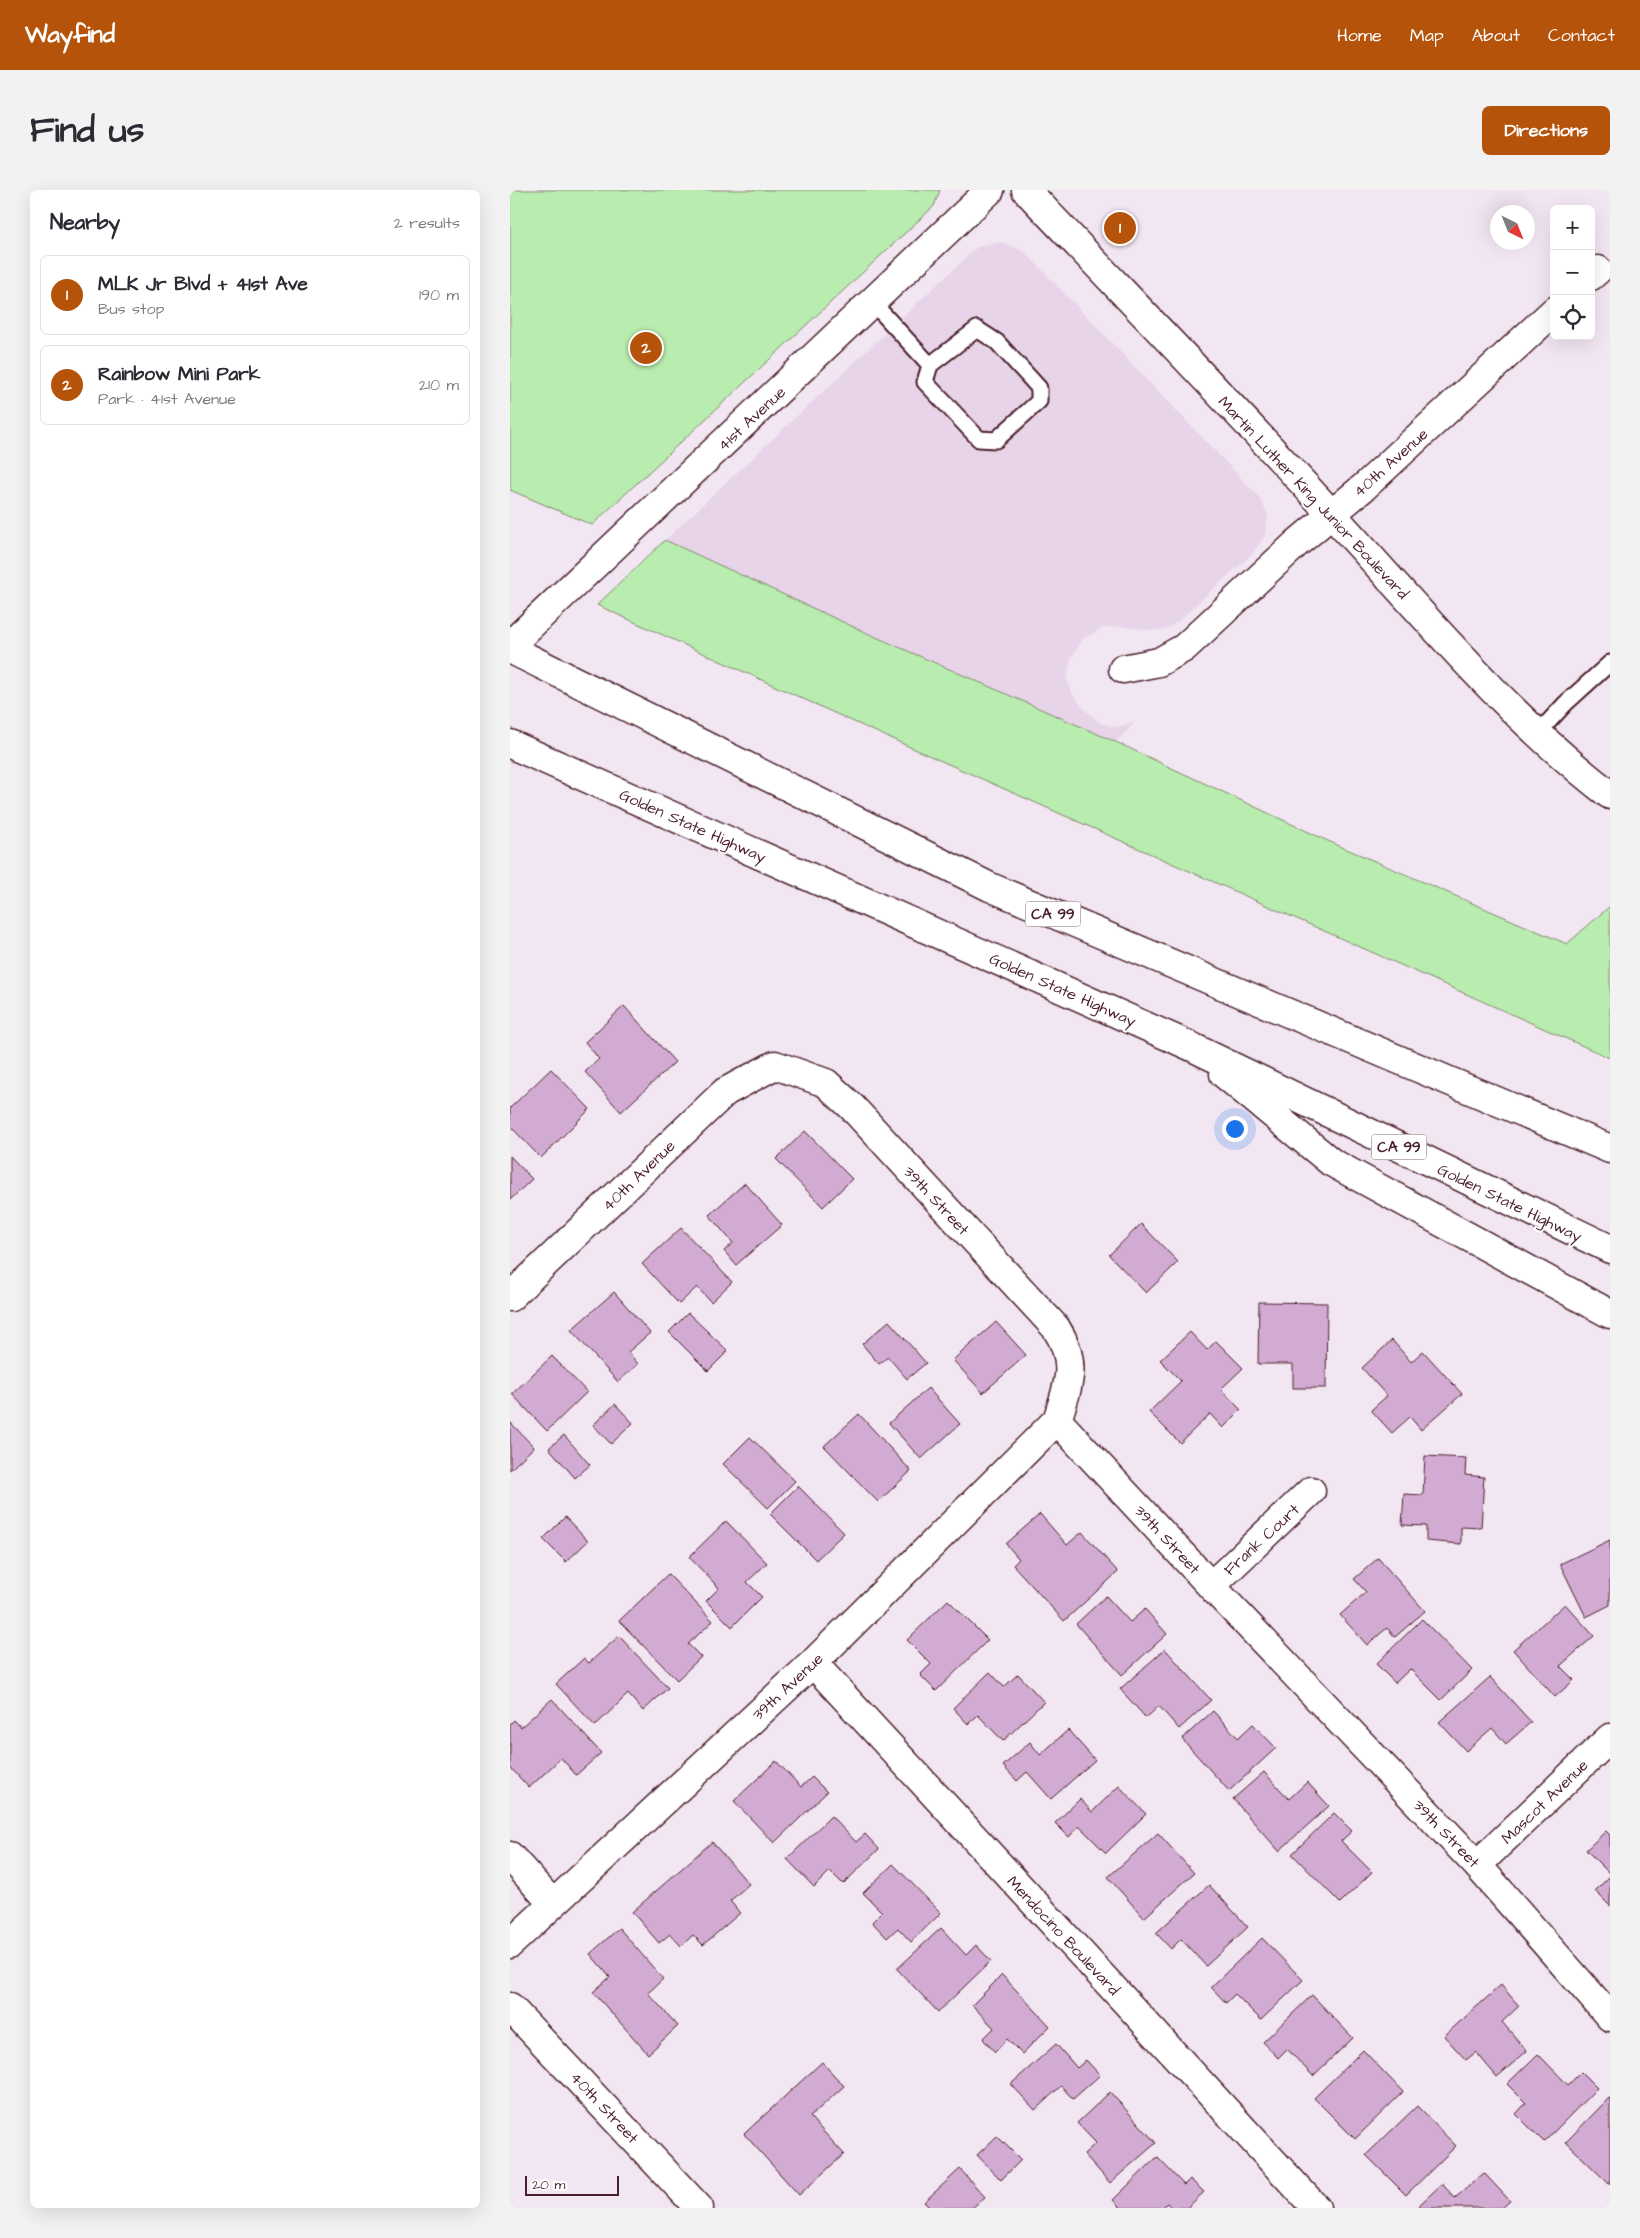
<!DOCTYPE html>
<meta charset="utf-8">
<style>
body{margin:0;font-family:"Architects Daughter",sans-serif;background:#f2f2f3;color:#2b2b33}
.controls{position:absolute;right:15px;top:15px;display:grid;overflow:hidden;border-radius:8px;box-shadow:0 5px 20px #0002}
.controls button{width:45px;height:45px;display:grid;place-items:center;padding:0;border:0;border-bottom:1px solid #e1e1e2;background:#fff;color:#2b2b33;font:25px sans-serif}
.compass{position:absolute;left:980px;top:15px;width:45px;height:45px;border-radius:50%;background:#fff;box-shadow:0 5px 20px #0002;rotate:137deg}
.scale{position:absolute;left:15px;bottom:12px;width:94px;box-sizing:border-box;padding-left:5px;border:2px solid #4a1f2b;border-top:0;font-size:14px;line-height:18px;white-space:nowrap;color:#4a1f2b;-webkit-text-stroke:4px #fff;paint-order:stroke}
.you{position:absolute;left:724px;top:938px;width:18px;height:18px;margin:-12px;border:4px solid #fff;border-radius:50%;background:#1a73e8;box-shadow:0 0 0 8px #1a73e833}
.badge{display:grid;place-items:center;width:32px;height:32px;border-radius:50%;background:#b45309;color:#fff;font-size:16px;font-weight:700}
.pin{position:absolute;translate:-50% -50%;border:2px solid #fff;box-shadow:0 1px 5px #0006}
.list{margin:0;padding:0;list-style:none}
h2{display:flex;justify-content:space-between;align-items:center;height:65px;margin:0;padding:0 20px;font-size:21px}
h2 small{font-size:16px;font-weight:400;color:#7c7c81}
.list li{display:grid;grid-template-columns:32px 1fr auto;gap:15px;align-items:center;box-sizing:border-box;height:80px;margin:0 10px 10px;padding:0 10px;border:1px solid #e1e1e2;border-radius:8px}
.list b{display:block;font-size:19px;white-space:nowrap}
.list p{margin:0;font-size:16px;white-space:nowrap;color:#7c7c81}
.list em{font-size:16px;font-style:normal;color:#7c7c81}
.icon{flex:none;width:28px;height:28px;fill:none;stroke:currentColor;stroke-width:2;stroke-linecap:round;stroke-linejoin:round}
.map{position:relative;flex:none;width:1100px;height:2018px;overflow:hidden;border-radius:8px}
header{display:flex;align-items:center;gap:30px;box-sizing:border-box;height:70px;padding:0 25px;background:#b45309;color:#fff}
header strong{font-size:24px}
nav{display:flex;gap:28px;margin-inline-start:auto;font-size:18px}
.intro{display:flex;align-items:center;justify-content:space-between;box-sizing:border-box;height:120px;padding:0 30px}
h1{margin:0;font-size:35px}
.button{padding:12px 22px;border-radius:8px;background:#b45309;color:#fff;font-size:18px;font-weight:700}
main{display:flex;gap:30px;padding:0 30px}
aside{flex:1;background:#fff;border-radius:8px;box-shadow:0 5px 20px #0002}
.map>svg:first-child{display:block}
.built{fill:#e8d4e9}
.green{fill:#b8edaf;stroke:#81866d}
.building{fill:#d2abd3;stroke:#4a1f2b}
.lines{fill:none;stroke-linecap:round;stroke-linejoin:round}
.service-casing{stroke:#4a1f2b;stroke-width:19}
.minor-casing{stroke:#4a1f2b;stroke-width:31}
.tertiary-casing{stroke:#4a1f2b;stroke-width:31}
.motorway-casing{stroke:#4a1f2b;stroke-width:31}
.service{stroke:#fff;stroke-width:15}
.minor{stroke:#fff;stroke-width:28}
.tertiary{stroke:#fff;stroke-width:28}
.motorway{stroke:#fff;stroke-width:28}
.labels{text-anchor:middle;stroke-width:4;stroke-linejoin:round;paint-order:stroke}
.shield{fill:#fff;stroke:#80626b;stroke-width:1}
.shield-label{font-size:15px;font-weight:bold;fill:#4a1f2b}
.street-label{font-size:16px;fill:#4a1f2b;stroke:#fff}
</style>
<header>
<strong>Wayfind</strong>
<nav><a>Home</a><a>Map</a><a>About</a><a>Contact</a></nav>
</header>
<div class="intro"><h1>Find us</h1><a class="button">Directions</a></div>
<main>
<aside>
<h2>Nearby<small>2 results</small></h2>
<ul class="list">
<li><span class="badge">1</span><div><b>MLK Jr Blvd + 41st Ave</b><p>Bus stop</p></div><em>190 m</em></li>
<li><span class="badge">2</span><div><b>Rainbow Mini Park</b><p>Park · 41st Avenue</p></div><em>210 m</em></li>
</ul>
</aside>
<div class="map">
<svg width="1100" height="2018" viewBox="0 0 1100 2018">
<rect width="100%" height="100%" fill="#f2e6f2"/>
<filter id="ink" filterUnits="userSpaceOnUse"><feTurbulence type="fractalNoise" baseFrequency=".02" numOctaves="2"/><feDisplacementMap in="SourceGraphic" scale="10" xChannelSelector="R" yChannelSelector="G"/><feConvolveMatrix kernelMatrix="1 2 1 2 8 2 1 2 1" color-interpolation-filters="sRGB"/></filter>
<g filter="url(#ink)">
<!-- built -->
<path class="built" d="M492 52 515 62 750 308 758 325 755 345 743 363 667 432 654 440H636L611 436 593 438 573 449 561 468 557 488 562 503 574 519 590 533 607 537 625 532 606 552 359 444 155 350 467 57Z"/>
<!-- green -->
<path class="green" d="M0 0H430L424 16 82 335 0 300Z
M155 350 359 444 606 552 818 651 1057 754 1100 716V868L355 537 87 415Z"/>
<!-- building -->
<path class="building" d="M114 816 165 872 111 922 75 882 89 869 75 852Z
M41 879 80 919 31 968 0 936V918Z
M295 941 342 989 313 1017 266 969Z
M0 966 22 989 0 1010Z
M235 993 272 1035 226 1075 214 1061 223 1053 199 1025Z
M631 1034 668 1072 636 1103 599 1065Z
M171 1038 222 1092 201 1112 187 1097 169 1114 132 1074Z
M104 1102 140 1143 118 1162 128 1174 108 1192 61 1140Z
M749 1112 817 1113 816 1198H783V1174H748Z
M178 1123 218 1161 198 1181 159 1142Z
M379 1131 416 1173 397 1189 378 1167 369 1174 352 1154Z
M486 1132 516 1165 473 1203 443 1170Z
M680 1142 697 1160 706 1151 733 1178 711 1199 731 1220 713 1238 700 1224 670 1253 639 1222 671 1191 650 1170Z
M882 1150 901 1172 913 1161 952 1204 911 1240 900 1227 882 1243 861 1220 877 1206 852 1178Z
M42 1166 77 1202 37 1241 2 1204Z
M418 1198 450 1234 411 1269 379 1233Z
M105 1214 123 1233 101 1254 83 1235Z
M349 1224 401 1281 368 1312 314 1256Z
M0 1232 24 1257 0 1280Z
M54 1245 80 1275 65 1288 39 1258Z
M240 1247 285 1291 258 1318 213 1274Z
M915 1266 956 1268 955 1285 974 1287 971 1338 951 1337V1354L916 1351V1336L892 1335 894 1304 913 1305Z
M288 1296 334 1343 306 1370 260 1324Z
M530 1324 557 1355 572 1342 608 1382 554 1431 503 1375 509 1369 496 1354Z
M55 1327 78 1351 56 1372 33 1349Z
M216 1331 257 1373 237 1392 252 1407 222 1437 196 1411 209 1398 179 1367Z
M1100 1350V1415L1076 1427 1050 1374Z
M868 1368 915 1421 885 1447 877 1438 857 1455 830 1425 856 1402 844 1389Z
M158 1384 203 1431 178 1454 191 1467 167 1490 109 1431Z
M596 1406 620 1432 635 1419 657 1444 612 1485 566 1434Z
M438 1410 478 1450 426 1501 410 1485 421 1474 397 1450Z
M1055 1414 1084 1446 1050 1476 1064 1490 1045 1507 1003 1460Z
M912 1429 962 1480 931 1510 900 1479 885 1493 866 1474Z
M109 1446 158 1498 133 1521 118 1504 85 1536 46 1494 74 1468 79 1473Z
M655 1459 701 1510 669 1539 649 1516 636 1528 610 1499Z
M480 1482 494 1497 508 1484 534 1512 493 1551 468 1525 458 1534 443 1518Z
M980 1487 1021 1532 996 1554 982 1538 956 1561 929 1532Z
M42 1509 91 1563 66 1585 51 1568 19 1598 0 1577V1534L4 1530 11 1537Z
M703 1521 728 1548 743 1534 766 1558 719 1601 672 1549Z
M558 1540 585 1570 541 1609 517 1582 507 1591 493 1576 520 1552 530 1565Z
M266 1571 291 1597 302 1587 317 1602 264 1653 224 1611Z
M754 1582 779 1609 797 1592 819 1616 769 1661 723 1609Z
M609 1596 636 1624 596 1663 569 1636 559 1647 545 1633 570 1609 582 1622Z
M824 1623 842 1641 831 1651 862 1682 830 1713 782 1664Z
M321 1626 346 1652 355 1644 369 1659 333 1694 320 1681 304 1697 277 1669Z
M1096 1641 1100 1645V1684L1076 1660Z
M648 1643 684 1683 634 1728 598 1687Z
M202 1652 239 1694 220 1711 230 1723 193 1755 183 1745 171 1756 160 1744 149 1753 122 1722Z
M383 1674 431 1723 401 1752 388 1738 377 1748 362 1732 372 1722 353 1703Z
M1100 1686V1716L1085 1701Z
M699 1695 738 1737 696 1776 671 1749 661 1759 646 1743Z
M109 1738 153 1789 138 1803 168 1836 138 1864 83 1802 100 1787 80 1764Z
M431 1738 456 1765 466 1755 481 1771 428 1822 387 1779Z
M752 1748 793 1790 751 1830 725 1804 716 1813 701 1797Z
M492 1785 540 1836 512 1864 497 1849 485 1862 473 1849 484 1838 462 1815Z
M991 1795 1009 1816 992 1832 1017 1861 987 1887 966 1862 956 1870 934 1846Z
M802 1805 843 1848 803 1886 777 1859 768 1868 753 1852Z
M546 1854 567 1878 576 1870 590 1885 563 1909 551 1896 525 1920 501 1894Z
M853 1860 893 1902 845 1949 804 1908Z
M1028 1864 1058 1895 1071 1882 1087 1898 1034 1952 1006 1924 1016 1913 997 1894Z
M312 1872 334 1896 300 1927 334 1964 289 2005 234 1944Z
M600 1902 646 1953 600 1993 574 1964 586 1953 567 1933Z
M1099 1908H1100V1995L1056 1952Z
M907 1916 946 1956 896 2005 856 1965Z
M487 1946 511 1970 491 1990 467 1965Z
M647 1967 674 1995 680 1989 694 2002 677 2018H662L657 2013 652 2018H611L603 2010Z
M450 1979 475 2007 462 2018H420L414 2012Z
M974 1983 1000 2011 992 2018H910L908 2016 932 1994 945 2008Z"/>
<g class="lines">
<defs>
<path id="service" d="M363 113 420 175 467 139 487 152 529 198V211L486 250 469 249 415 192 420 175
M1027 544 1056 513 1100 473"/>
<path id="minor" d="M1081 86 1088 80
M613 479 649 472 674 458 787 353 854 297 1044 121
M0 1107 215 902 265 875 316 893 342 917 546 1138C568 1172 559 1194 547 1230L303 1473 0 1754
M547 1230 701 1396 967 1675 1100 1827
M701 1396 801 1301
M303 1473 806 2018
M0 1666 43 1714
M967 1675 1100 1548
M0 1817 189 2018"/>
<path id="tertiary" d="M516 0C620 110 725 218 826 329 914 425 997 526 1100 605
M0 455 480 0"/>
<path id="motorway" d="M0 459 480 697 1100 959
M0 554 678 855 1100 1059
M714 884 821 972 1100 1124"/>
</defs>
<!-- service casing -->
<use href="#service" class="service-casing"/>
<!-- minor casing -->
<use href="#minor" class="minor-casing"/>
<!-- tertiary casing -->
<use href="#tertiary" class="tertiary-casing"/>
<!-- motorway casing -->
<use href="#motorway" class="motorway-casing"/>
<!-- service -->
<use href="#service" class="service"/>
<!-- minor -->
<use href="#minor" class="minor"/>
<!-- tertiary -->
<use href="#tertiary" class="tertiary"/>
<!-- motorway -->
<use href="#motorway" class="motorway"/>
</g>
</g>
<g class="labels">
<!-- shield labels -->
<g class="shield">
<rect x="515.5" y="711.5" width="55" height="25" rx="4"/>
<rect x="861.5" y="944.5" width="55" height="25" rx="4"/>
</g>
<g class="shield-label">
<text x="543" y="729">CA 99</text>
<text x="889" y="962">CA 99</text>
</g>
<!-- street labels -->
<g class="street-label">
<text transform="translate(241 228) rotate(-43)" y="6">41st Avenue</text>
<text transform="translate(880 272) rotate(-42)" y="6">40th Avenue</text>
<text transform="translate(804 307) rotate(47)" y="6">Martin Luther King Junior Boulevard</text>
<text transform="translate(183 635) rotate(24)" y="6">Golden State Highway</text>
<text transform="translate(553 799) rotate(24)" y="6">Golden State Highway</text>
<text transform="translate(128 985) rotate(-44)" y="6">40th Avenue</text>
<text transform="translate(427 1010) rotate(47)" y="6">39th Street</text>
<text transform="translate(1000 1012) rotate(26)" y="6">Golden State Highway</text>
<text transform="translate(658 1349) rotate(47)" y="6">39th Street</text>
<text transform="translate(751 1349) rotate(-43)" y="6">Frank Court</text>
<text transform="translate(277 1496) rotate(-43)" y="6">39th Avenue</text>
<text transform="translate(1034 1611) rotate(-44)" y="6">Mascot Avenue</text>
<text transform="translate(937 1643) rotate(46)" y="6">39th Street</text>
<text transform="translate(554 1745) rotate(47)" y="6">Mendocino Boulevard</text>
<text transform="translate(95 1917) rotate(47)" y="6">40th Street</text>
</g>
</g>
</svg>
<div class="controls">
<button>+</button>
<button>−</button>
<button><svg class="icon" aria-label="locate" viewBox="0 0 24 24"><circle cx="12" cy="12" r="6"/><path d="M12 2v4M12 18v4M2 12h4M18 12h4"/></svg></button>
</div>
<svg class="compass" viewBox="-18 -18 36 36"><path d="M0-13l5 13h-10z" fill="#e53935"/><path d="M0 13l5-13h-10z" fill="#7c7c81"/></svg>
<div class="scale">20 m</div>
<div class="you"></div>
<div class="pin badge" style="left:610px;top:38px">1</div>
<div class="pin badge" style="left:136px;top:158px">2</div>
</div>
</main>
